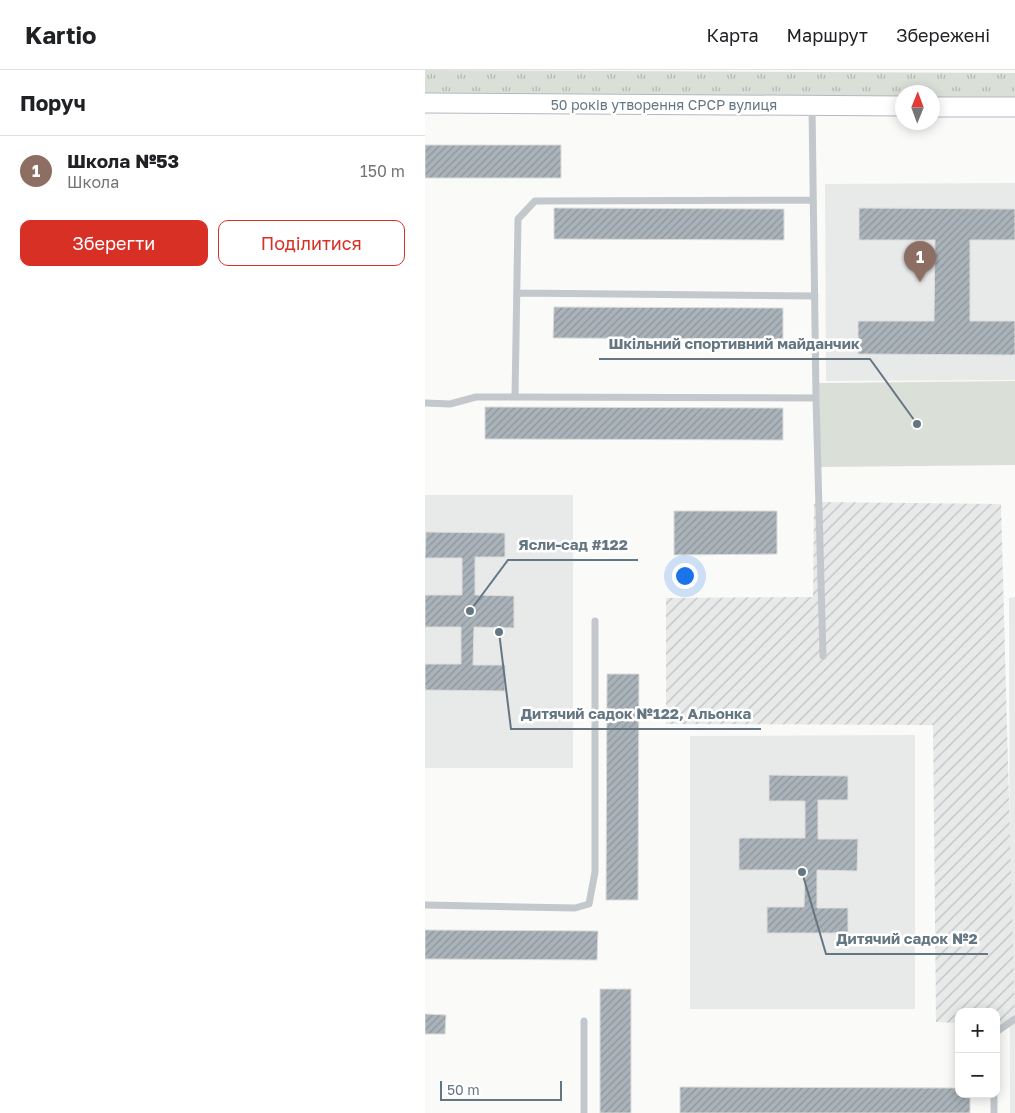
<!DOCTYPE html>
<html lang="uk">
<meta charset="utf-8">
<style>
body{margin:0;font-family:"Golos Text",sans-serif;background:#f2f2f2;color:#202124}
.controls{position:absolute;right:15px;bottom:15px;display:grid;overflow:hidden;border-radius:10px;box-shadow:0 2px 12px #0003}
.controls button{width:45px;height:45px;display:grid;place-items:center;padding:0;border:0;border-bottom:1px solid #e0e0e0;background:#fff;color:#202124;font:25px sans-serif}
.compass{position:absolute;left:470px;top:15px;width:45px;height:45px;border-radius:50%;background:#fff;box-shadow:0 2px 12px #0003;rotate:1deg}
.scale{position:absolute;left:15px;bottom:12px;width:122px;box-sizing:border-box;padding-left:5px;border:2px solid #657683;border-top:0;font-size:14px;line-height:18px;white-space:nowrap;color:#657683;-webkit-text-stroke:4px #fff;paint-order:stroke}
.you{position:absolute;left:259px;top:505px;width:18px;height:18px;margin:-12px;border:4px solid #fff;border-radius:50%;background:#1a73e8;box-shadow:0 0 0 8px #1a73e833}
.badge{display:grid;place-items:center;width:32px;height:32px;border-radius:50%;background:#d93025;color:#fff;font-size:16px;font-weight:700}
.pin{position:absolute;translate:-50% -41px;filter:drop-shadow(0 1px 2px #0008)}
.pin::after{content:'';position:absolute;top:26px;width:18px;height:15px;background:inherit;clip-path:polygon(0 0,100% 0,50% 100%)}
.list{margin:0;padding:0;list-style:none}
h2{display:flex;justify-content:space-between;align-items:center;height:65px;margin:0;padding:0 20px;font-size:21px}
h2 small{font-size:16px;font-weight:400;color:#757577}
.list li{display:grid;grid-template-columns:32px 1fr auto;gap:15px;align-items:center;box-sizing:border-box;height:70px;padding:0 20px;border-top:1px solid #e0e0e0}
.list b{display:block;font-size:19px;white-space:nowrap}
.list p{margin:0;font-size:16px;white-space:nowrap;color:#757577}
.list em{font-size:16px;font-style:normal;color:#757577}
.actions{display:flex;gap:10px;padding:15px 20px}
.actions a{flex:1;padding:11px 0;border:1px solid #d93025;border-radius:10px;text-align:center;font-size:18px;color:#d93025}
.actions .main{background:#d93025;color:#fff}
.map{position:relative;flex:none;width:590px;height:1043px;overflow:hidden}
header{display:flex;align-items:center;gap:30px;box-sizing:border-box;height:70px;padding:0 25px;background:#fff;border-bottom:1px solid #e0e0e0}
header strong{font-size:24px}
nav{display:flex;gap:28px;margin-inline-start:auto;font-size:18px}
main{display:flex}
aside{flex:1;background:#fff}
.map>svg:first-child{display:block}
.built{fill:#e8e9e9}
.industrial{fill:url(#industrial-furrows)}
.grass{fill:url(#grass-tufts)}
.park{fill:#dadfd7}
.building{fill:url(#building-hatch);stroke:#dcdcda}
.lines{fill:none;stroke-linecap:round;stroke-linejoin:round}
.secondary-casing{stroke:#b3babf;stroke-width:21}
.service{stroke:#c3c8cc;stroke-width:7}
.secondary{stroke:#fff;stroke-width:19}
.labels{text-anchor:middle;stroke-width:5;stroke-linejoin:round;paint-order:stroke}
.street-label{font-size:14px;fill:#657683;stroke:#fff}
.leader{fill:none;stroke:#657683;stroke-width:2}
.callout-dot{fill:#657683;stroke:#fff;stroke-width:2}
.callout-label{font-size:15px;text-anchor:middle;font-weight:bold;fill:#657683;stroke:#fff;stroke-width:5;stroke-linejoin:round;paint-order:stroke}
</style>
<header>
<strong>Kartio</strong>
<nav><a>Карта</a><a>Маршрут</a><a>Збережені</a></nav>
</header>
<main>
<aside>
<h2>Поруч<small></small></h2>
<ul class="list">
<li><span class="badge" style="background:#8d6e63">1</span><div><b>Школа №53</b><p>Школа</p></div><em>150 m</em></li>
</ul>
<div class="actions"><a class="main">Зберегти</a><a>Поділитися</a></div>
</aside>
<div class="map">
<svg width="590" height="1043" viewBox="0 0 590 1043">
<defs>
<pattern id="industrial-furrows" width="10" height="10" patternUnits="userSpaceOnUse" patternTransform="scale(1.25)"><rect width="10" height="10" fill="#e8e9e9"/><path d="M-1 1l2-2M0 10L10 0M9 11l2-2" fill="none" stroke="#c0c1c2"/></pattern>
<pattern id="grass-tufts" width="24" height="20" patternUnits="userSpaceOnUse" patternTransform="scale(1.25)"><rect width="24" height="20" fill="#dadfd7"/><path d="M3 7l-1-3M5 7V3M7 7l1-3M15 17l-1-3M17 17v-4M19 17l1-3" fill="none" stroke="#b4b9b4"/></pattern>
<pattern id="building-hatch" width="6" height="6" patternUnits="userSpaceOnUse" patternTransform="scale(1.25)"><rect width="6" height="6" fill="#aab3b9"/><path d="M-1 1l2-2M0 6l6-6M5 7l2-2" fill="none" stroke="#8e969c"/></pattern>
</defs>
<rect width="100%" height="100%" fill="#fafaf8"/>
<!-- built -->
<path class="built" d="M590 113V310L401 311 400 114Z
M0 425H148V698H0Z
M590 527V1043H585L584 528Z
M490 665V939H265V666Z"/>
<!-- industrial -->
<path class="industrial" d="M393 432 576 434 590 954 571 953V942H534V953L511 952 508 655 241 654V528L388 527 389 434Z"/>
<!-- grass -->
<path class="grass" d="M0 0 590 3V27H508V22H478L477 27 0 25Z"/>
<!-- park -->
<path class="park" d="M590 311V395L395 397 394 313Z"/>
<!-- building -->
<path class="building" d="M0 75H136V108H0Z
M129 138 359 139V170L129 169Z
M434 138 590 139V170H545V251H590V285L433 284V251H509L510 170H434Z
M129 237 358 238V269L128 268Z
M60 337 358 338V370L60 369Z
M249 441H352V484L249 485Z
M1 462 80 463V487H50V525L89 526V558L49 557 48 595H80V621L0 620V594H36V557H0V525H37V488H0Z
M182 604H214L213 830H181Z
M344 705 423 706V730H393V769H433L432 801 392 800V838H423V863H342V837H379L380 800H314V768H380V731H344Z
M0 860 173 861 172 890 0 889Z
M175 919H206V1043H175Z
M0 944 21 945 20 964H0Z
M255 1017 534 1018V1024H545V1043H255Z"/>
<g class="lines">
<defs>
<path id="secondary" d="M0 33 478 36
M508 37H590"/>
</defs>
<!-- secondary casing -->
<use href="#secondary" class="secondary-casing"/>
<!-- service -->
<path class="service" d="M387 36 391 328 398 586
M92 223 390 226
M90 327 93 149 110 131 388 130
M0 333 25 334 51 327 391 328
M0 835 150 838 164 834 170 802V551
M571 962 590 949
M159 1043V951
M569 1043V1024"/>
<!-- secondary -->
<use href="#secondary" class="secondary"/>
</g>
<g class="labels">
<!-- street labels -->
<g class="street-label">
<text x="239" y="40">50 років утворення СРСР вулиця</text>
</g>
</g>
<!-- callouts -->
<path class="leader" d="M492 354L445 289H174M45 541L83 490H213M74 562L86 659H336M377 802L401 884H563"/>
<g class="callout-dot">
<circle cx="492" cy="354" r="5"/>
<circle cx="45" cy="541" r="5"/>
<circle cx="74" cy="562" r="5"/>
<circle cx="377" cy="802" r="5"/>
</g>
<g class="callout-label">
<text x="309" y="279">Шкільний спортивний майданчик</text>
<text x="148" y="480">Ясли-сад #122</text>
<text x="211" y="649">Дитячий садок №122, Альонка</text>
<text x="482" y="874">Дитячий садок №2</text>
</g>
</svg>
<div class="controls">
<button>+</button>
<button>−</button>
</div>
<svg class="compass" viewBox="-18 -18 36 36"><path d="M0-13l5 13h-10z" fill="#e53935"/><path d="M0 13l5-13h-10z" fill="#757577"/></svg>
<div class="scale">50 m</div>
<div class="you"></div>
<div class="pin badge" style="left:495px;top:212px;background:#8d6e63">1</div>
</div>
</main>
